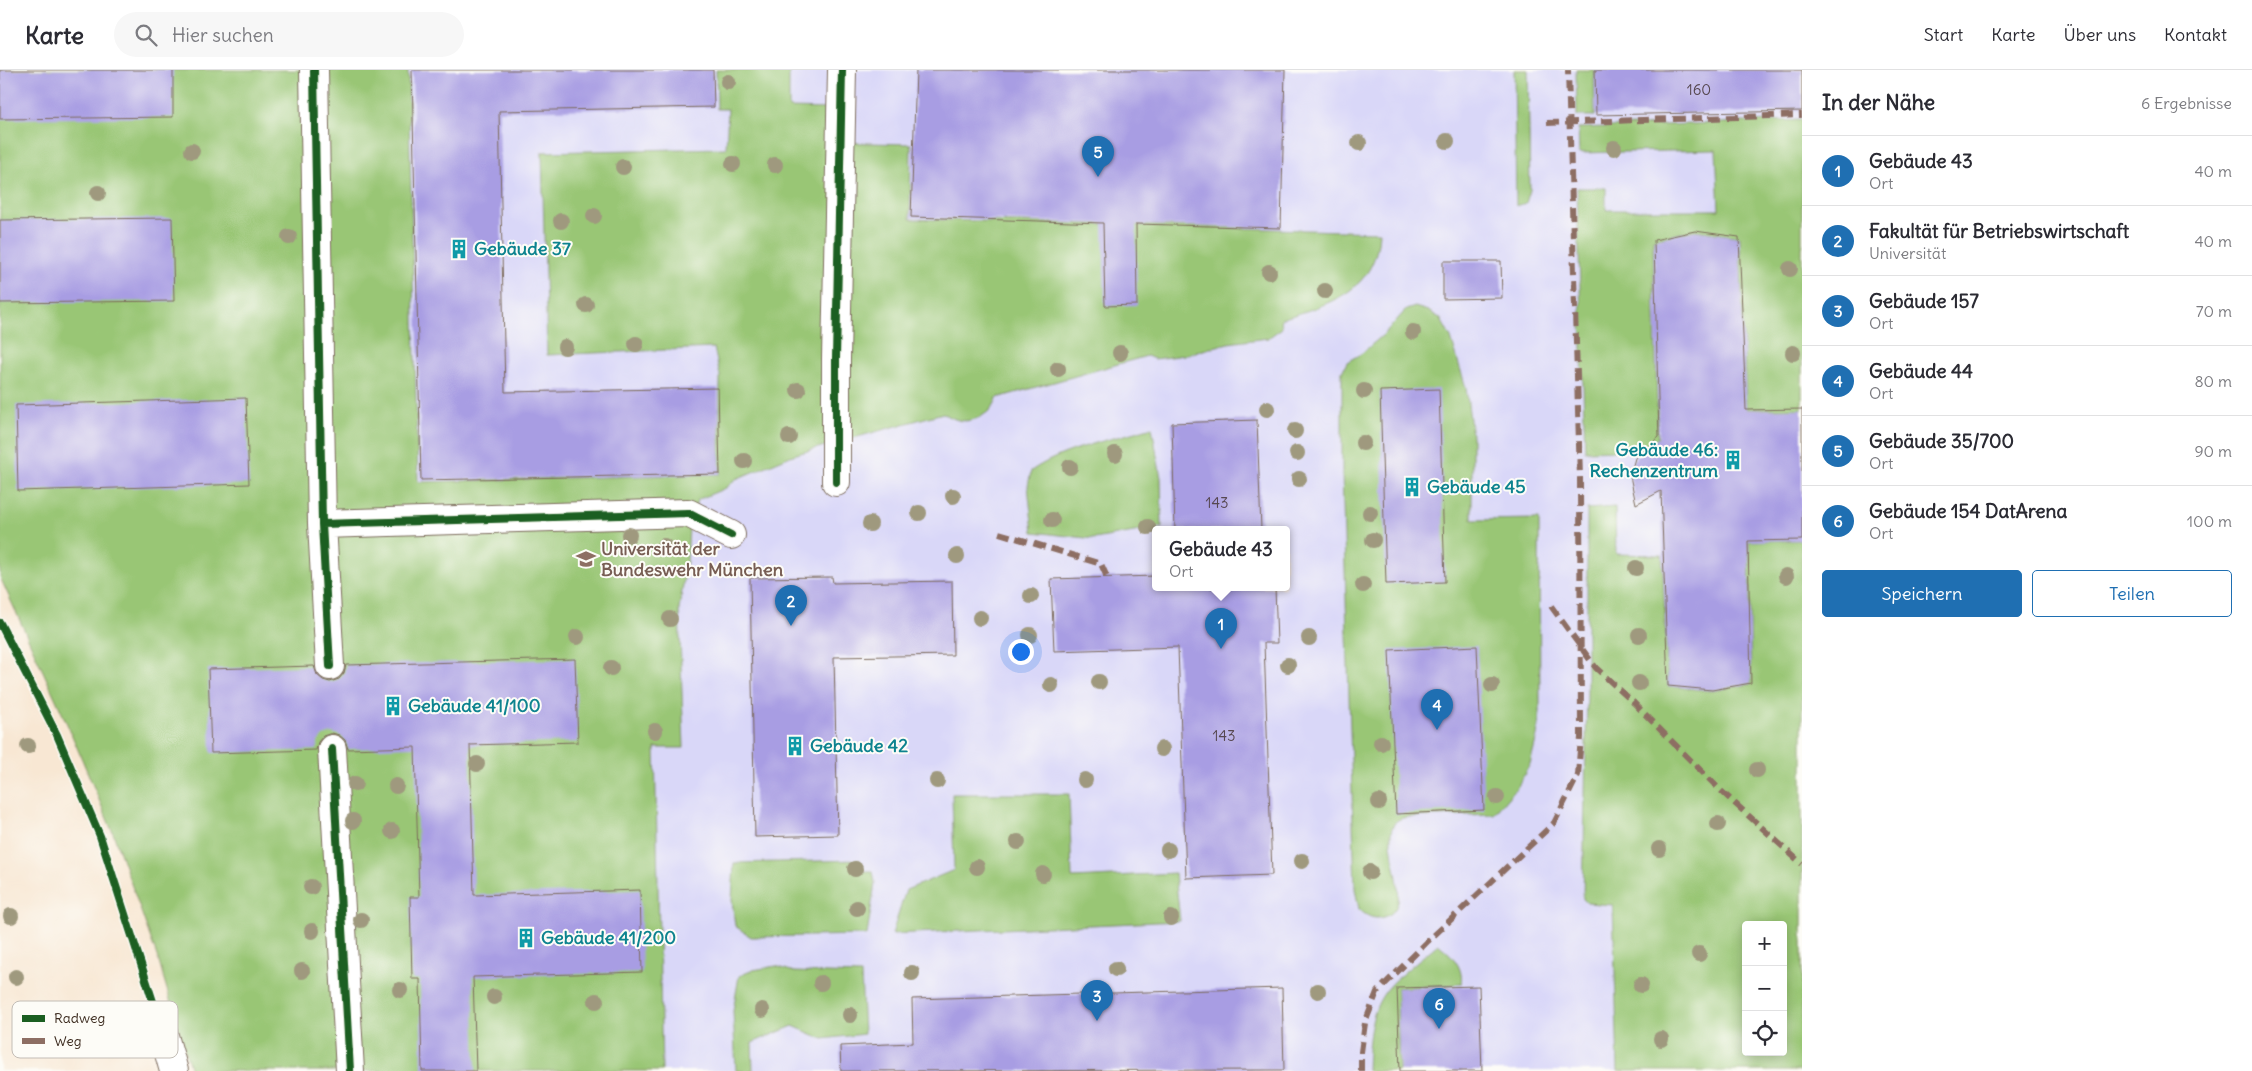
<!DOCTYPE html>
<html lang="de">
<meta charset="utf-8">
<style>
body{margin:0;font-family:Delius,sans-serif;background:#f7f7f7;color:#2b2b33}
.controls{position:absolute;right:15px;bottom:15px;display:grid;overflow:hidden;border-radius:5px;box-shadow:0 2px 12px #0003}
.controls button{width:45px;height:45px;display:grid;place-items:center;padding:0;border:0;border-bottom:1px solid #e1e1e2;background:#fff;color:#2b2b33;font:25px sans-serif}
.you{position:absolute;left:1020px;top:581px;width:18px;height:18px;margin:-12px;border:4px solid #fff;border-radius:50%;background:#1a73e8;box-shadow:0 0 0 8px #1a73e833}
.badge{display:grid;place-items:center;width:32px;height:32px;border-radius:50%;background:#1f6fb2;color:#fff;font-size:16px;font-weight:700}
.pin{position:absolute;translate:-50% -41px;filter:drop-shadow(0 1px 2px #0008)}
.pin::after{content:'';position:absolute;top:26px;width:18px;height:15px;background:inherit;clip-path:polygon(0 0,100% 0,50% 100%)}
.popup{position:absolute;left:1152px;top:456px;width:138px;height:65px;box-sizing:border-box;display:grid;place-content:center;border-radius:5px;background:#fff;filter:drop-shadow(0 1px 4px #0005);font-size:16px;white-space:nowrap;color:#7c7c81}
.popup b{font-size:19px;color:#2b2b33}
.popup::after{content:'';position:absolute;left:50%;top:100%;margin-left:-10px;border:10px solid transparent;border-top-color:#fff}
.list{margin:0;padding:0;list-style:none}
h2{display:flex;justify-content:space-between;align-items:center;height:65px;margin:0;padding:0 20px;font-size:21px}
h2 small{font-size:16px;font-weight:400;color:#7c7c81}
.list li{display:grid;grid-template-columns:32px 1fr auto;gap:15px;align-items:center;box-sizing:border-box;height:70px;padding:0 20px;border-top:1px solid #e1e1e2}
.list b{display:block;font-size:19px;white-space:nowrap}
.list p{margin:0;font-size:16px;white-space:nowrap;color:#7c7c81}
.list em{font-size:16px;font-style:normal;color:#7c7c81}
.actions{display:flex;gap:10px;padding:15px 20px}
.actions a{flex:1;padding:11px 0;border:1px solid #1f6fb2;border-radius:5px;text-align:center;font-size:18px;color:#1f6fb2}
.actions .main{background:#1f6fb2;color:#fff}
.icon{flex:none;width:28px;height:28px;fill:none;stroke:currentColor;stroke-width:2;stroke-linecap:round;stroke-linejoin:round}
.map{position:relative;flex:none;width:1802px;height:1001px;overflow:hidden}
header{display:flex;align-items:center;gap:30px;box-sizing:border-box;height:70px;padding:0 25px;background:#fff;border-bottom:1px solid #e1e1e2}
header strong{font-size:24px}
nav{display:flex;gap:28px;margin-inline-start:auto;font-size:18px}
.search{width:350px;height:45px;background:#f7f7f7;display:flex;align-items:center;gap:12px;box-sizing:border-box;padding:0 18px;border-radius:28px;color:#7c7c81;font-size:19px}
main{display:flex}
aside{flex:1;background:#fff}
.map>svg:first-child{display:block}
.built{fill:#d9d7f8;fill-rule:evenodd}
.green{fill:#99c674;stroke:#6a7849;fill-rule:evenodd}
.building{fill:#a89de3}
.lines{fill:none;stroke-linecap:round;stroke-linejoin:round}
.minor-casing{stroke:#7d6c5d;stroke-width:30}
.minor{stroke:#fff;stroke-width:28}
.quiet{stroke:#8d6e63;stroke-width:6;stroke-dasharray:12 6;stroke-linecap:butt}
.cycleway-casing{stroke:#fdfcf7;stroke-width:11}
.cycleway{stroke:#1b5e20;stroke-width:8}
.tree{fill:#9f997e}
.labels{text-anchor:middle;stroke-width:4;stroke-linejoin:round;paint-order:stroke}
.number-label{font-size:15px;fill:#56474f}
.culture-label{font-size:18px;font-weight:bold;fill:#0d838f;stroke:#fdfcf7;text-anchor:start}
.education-label{font-size:18px;font-weight:bold;fill:#785e54;stroke:#fdfcf7;text-anchor:start}
.key{fill:#fdfcf7;stroke:#c3bdb6;stroke-width:1}
.key-label{font-size:14px;fill:#3b2a1e}
</style>
<header>
<strong>Karte</strong>
<div class="search"><svg class="icon" aria-label="search" viewBox="0 0 24 24"><circle cx="10" cy="10" r="6"/><path d="M15 15l6 6"/></svg>Hier suchen</div>
<nav><a>Start</a><a>Karte</a><a>Über uns</a><a>Kontakt</a></nav>
</header>
<main>
<div class="map">
<svg width="1802" height="1001" viewBox="0 0 1802 1001">
<rect width="100%" height="100%" fill="#fdfcf7"/>
<filter id="ink" filterUnits="userSpaceOnUse"><feTurbulence type="fractalNoise" baseFrequency=".02" numOctaves="2"/><feDisplacementMap in="SourceGraphic" scale="10" xChannelSelector="R" yChannelSelector="G"/><feConvolveMatrix kernelMatrix="1 2 1 2 8 2 1 2 1" color-interpolation-filters="sRGB"/></filter>
<filter id="wash" filterUnits="userSpaceOnUse"><feTurbulence type="fractalNoise" baseFrequency=".0096" numOctaves="4" result="noise"/><feDisplacementMap in="SourceGraphic" scale="20" xChannelSelector="R" yChannelSelector="G"/><feGaussianBlur stdDeviation="1.12" result="paint"/><feColorMatrix in="noise" values="0 0 0 0 0 0 0 0 0 0 0 0 0 0 0 0 0 1.4 0 .05"/><feComposite in="paint" operator="in"/></filter>
<g filter="url(#wash)">
<rect width="100%" height="100%" fill="#f8e7d3"/>
<!-- built -->
<path class="built" d="M0 0H1802V1001H242ZM1156 460H1286V518H1156ZM1746 855H1783V982H1746Z"/>
<!-- green -->
<path class="green" d="M0 0H408L418 412 720 404V305L714 278 547 285 542 82 726 78 728 39H717L716 0H789V38L829 39 827 72 911 74 910 149 1379 162C1377 222 1329 234 1281 249L1282 258 1268 268 1228 273 1185 285 1154 289 1147 286 997 328C993 343 973 354 958 350 953 349 947 345 943 343L793 385 736 409 726 418 697 430 689 458 687 491 679 539 684 678H655L662 1001H191L158 889 113 763 68 656 0 507Z
M1514 0H1528L1530 120 1526 133 1516 136Z
M1576 0H1594L1595 46H1577Z
M1802 50V339H1746L1740 167 1695 160 1653 169 1658 379 1585 381 1577 118H1606V140H1719L1716 80 1579 83 1578 58Z
M1415 237 1428 241 1440 248 1451 268 1466 318 1472 366V450L1539 449 1540 642 1537 666 1530 694 1518 716 1494 744 1407 747C1403 748 1397 749 1394 754 1380 775 1418 837 1384 847 1374 850 1366 846 1359 839L1355 819 1342 402V302L1347 292 1362 283 1383 265 1406 240Z
M1152 357 1161 408 1162 457 1095 469 1033 462 1028 416 1031 401C1064 378 1114 369 1152 357Z
M1615 437 1616 484 1662 485 1668 616 1712 621 1751 614 1749 471 1802 470V1001H1618L1613 835 1587 833 1583 829 1587 622V439ZM1746 855H1783V982H1746Z
M952 724H1069L1072 808 1175 803 1180 851 892 864 906 820 954 800Z
M860 790V801H873L875 813 867 865 751 867 735 856 732 830 734 793Z
M1438 874C1451 884 1464 896 1461 914L1397 918 1399 1001H1367C1368 974 1369 944 1385 922 1397 906 1423 887 1438 874Z
M776 896 794 902 861 904 864 964 823 969 793 956 752 973 753 1001H736L733 941 739 906 753 900Z"/>
<g id="blocks">
<!-- building -->
<path class="building" d="M0 0H173V47L0 49Z
M412 0H713L714 37 499 41 505 322 718 318 720 404 421 410Z
M916 0H1285L1281 158 1136 154 1137 235 1105 236 1103 153 911 147Z
M1595 0H1802V41L1596 45Z
M172 148 174 231 0 233V150Z
M1695 161 1739 167 1746 340 1802 339V470L1748 471 1751 613 1712 620 1668 616 1661 421 1636 434 1630 406 1635 388 1659 367 1654 170Z
M1443 191H1501L1502 228 1443 229Z
M1439 319 1445 512 1386 514 1380 321Z
M246 328 249 414 18 421 16 335Z
M1257 350 1261 460H1175L1172 353Z
M1156 506V518H1275L1277 573H1264L1272 805 1186 808 1178 577 1054 581 1051 509Z
M832 507 833 513 952 511 953 585 834 587 838 765 755 767 750 508Z
M1477 576 1484 740 1396 744 1389 580Z
M575 589 578 672 470 675 474 825 640 820 642 902 473 907 476 1001H422L420 909H412L410 827H419L415 677 348 679 345 670 339 665 332 663 323 666 318 672 316 680 211 683 208 599 314 596 317 605 323 610 330 612 339 609 344 603 346 595Z
M1479 916 1482 1001H1400L1397 918Z
M1282 918 1284 1000 841 1001 840 976 913 973 912 929Z"/>
</g>
</g>
<g filter="url(#ink)">
<use href="#blocks" fill-opacity="0" stroke="#7d6c5d" stroke-width="1"/>
<g class="lines">
<defs>
<path id="minor" d="M314 0 322 454 330 596
M836 412V289L842 0
M322 454 688 443 731 465
M332 679 350 1001
M164 966 174 1001"/>
</defs>
<!-- minor casing -->
<use href="#minor" class="minor-casing"/>
<!-- minor -->
<use href="#minor" class="minor"/>
<!-- quiet -->
<path class="quiet" d="M1547 53 1802 45
M999 463 1101 494 1107 507
M1551 536 1596 598 1634 633 1719 719 1802 794
M1361 1001V982L1365 953 1377 922 1428 871 1554 753 1578 705 1581 667 1580 408 1568 0"/>
<defs>
<path id="cycleway" d="M314 0 322 454 330 596
M836 412V289L842 0
M322 454 688 443 731 465
M0 553 57 665 100 766 164 966
M332 679 350 1001"/>
</defs>
<!-- cycleway casing -->
<use href="#cycleway" class="cycleway-casing"/>
<!-- cycleway -->
<use href="#cycleway" class="cycleway"/>
</g>
<!-- trees -->
<g class="tree">
<circle cx="728" cy="12" r="8"/>
<circle cx="1447" cy="71" r="8"/>
<circle cx="1359" cy="73" r="8"/>
<circle cx="1614" cy="78" r="8"/>
<circle cx="192" cy="81" r="8"/>
<circle cx="733" cy="94" r="8"/>
<circle cx="775" cy="95" r="8"/>
<circle cx="623" cy="97" r="8"/>
<circle cx="98" cy="123" r="8"/>
<circle cx="594" cy="146" r="8"/>
<circle cx="561" cy="151" r="8"/>
<circle cx="289" cy="167" r="8"/>
<circle cx="1790" cy="199" r="8"/>
<circle cx="1269" cy="202" r="8"/>
<circle cx="1325" cy="221" r="8"/>
<circle cx="586" cy="235" r="8"/>
<circle cx="1413" cy="262" r="8"/>
<circle cx="636" cy="274" r="8"/>
<circle cx="565" cy="277" r="8"/>
<circle cx="1120" cy="283" r="8"/>
<circle cx="1793" cy="283" r="8"/>
<circle cx="1058" cy="299" r="8"/>
<circle cx="798" cy="320" r="8"/>
<circle cx="1364" cy="321" r="8"/>
<circle cx="1267" cy="339" r="8"/>
<circle cx="1295" cy="361" r="8"/>
<circle cx="789" cy="367" r="8"/>
<circle cx="1363" cy="373" r="8"/>
<circle cx="1297" cy="383" r="8"/>
<circle cx="1115" cy="384" r="8"/>
<circle cx="744" cy="391" r="8"/>
<circle cx="1070" cy="397" r="8"/>
<circle cx="1299" cy="409" r="8"/>
<circle cx="953" cy="426" r="8"/>
<circle cx="919" cy="443" r="8"/>
<circle cx="1370" cy="443" r="8"/>
<circle cx="1052" cy="450" r="8"/>
<circle cx="870" cy="454" r="8"/>
<circle cx="1148" cy="457" r="8"/>
<circle cx="629" cy="465" r="8"/>
<circle cx="1373" cy="470" r="8"/>
<circle cx="664" cy="476" r="8"/>
<circle cx="957" cy="486" r="8"/>
<circle cx="1636" cy="498" r="8"/>
<circle cx="1786" cy="506" r="8"/>
<circle cx="1363" cy="515" r="8"/>
<circle cx="1031" cy="526" r="8"/>
<circle cx="980" cy="548" r="8"/>
<circle cx="670" cy="549" r="8"/>
<circle cx="1030" cy="565" r="8"/>
<circle cx="1639" cy="565" r="8"/>
<circle cx="577" cy="567" r="8"/>
<circle cx="1309" cy="568" r="8"/>
<circle cx="1288" cy="595" r="8"/>
<circle cx="611" cy="598" r="8"/>
<circle cx="1099" cy="612" r="8"/>
<circle cx="1639" cy="613" r="8"/>
<circle cx="1051" cy="615" r="8"/>
<circle cx="1492" cy="615" r="8"/>
<circle cx="655" cy="661" r="8"/>
<circle cx="1381" cy="673" r="8"/>
<circle cx="28" cy="676" r="8"/>
<circle cx="1162" cy="679" r="8"/>
<circle cx="477" cy="694" r="8"/>
<circle cx="1757" cy="700" r="8"/>
<circle cx="1085" cy="710" r="8"/>
<circle cx="937" cy="711" r="8"/>
<circle cx="355" cy="714" r="8"/>
<circle cx="396" cy="716" r="8"/>
<circle cx="1497" cy="727" r="8"/>
<circle cx="1379" cy="732" r="8"/>
<circle cx="353" cy="751" r="8"/>
<circle cx="1718" cy="754" r="8"/>
<circle cx="392" cy="761" r="8"/>
<circle cx="1018" cy="772" r="8"/>
<circle cx="1659" cy="779" r="8"/>
<circle cx="1168" cy="780" r="8"/>
<circle cx="1302" cy="791" r="8"/>
<circle cx="977" cy="797" r="8"/>
<circle cx="855" cy="799" r="8"/>
<circle cx="1370" cy="802" r="8"/>
<circle cx="1043" cy="804" r="8"/>
<circle cx="311" cy="817" r="8"/>
<circle cx="857" cy="838" r="8"/>
<circle cx="11" cy="846" r="8"/>
<circle cx="1171" cy="848" r="8"/>
<circle cx="361" cy="850" r="8"/>
<circle cx="312" cy="861" r="8"/>
<circle cx="1699" cy="884" r="8"/>
<circle cx="1116" cy="899" r="8"/>
<circle cx="302" cy="901" r="8"/>
<circle cx="912" cy="903" r="8"/>
<circle cx="16" cy="907" r="8"/>
<circle cx="821" cy="913" r="8"/>
<circle cx="1641" cy="915" r="8"/>
<circle cx="400" cy="920" r="8"/>
<circle cx="1318" cy="921" r="8"/>
<circle cx="494" cy="927" r="8"/>
<circle cx="596" cy="931" r="8"/>
<circle cx="762" cy="940" r="8"/>
<circle cx="850" cy="945" r="8"/>
<circle cx="1661" cy="969" r="8"/>
<circle cx="20" cy="971" r="8"/>
</g>
</g>
<!-- icons -->
<defs>
<symbol id="building-bare" viewBox="-9 -9 18 18"><path d="M-4-6H4V6H1V3H-1V6H-4ZM-2.5-4.3h1.7v1.8h-1.7ZM.8-4.3h1.7v1.8H.8ZM-2.5-1h1.7V.8h-1.7ZM.8-1h1.7V.8H.8Z" fill="#0f9aa8" stroke="#fdfcf7" stroke-width="2.5" paint-order="stroke"/></symbol>
<symbol id="university-bare" viewBox="-9 -9 18 18"><path d="M0-5L7-2L0 1L-7-2ZM-4 1L0 2.5L4 1V4Q0 6-4 4Z" fill="#8d6e63" stroke="#fdfcf7" stroke-width="2.5" paint-order="stroke"/></symbol>
</defs>
<g fill-rule="evenodd">
<use href="#building-bare" x="445" y="165" width="28" height="28"/>
<use href="#building-bare" x="1719" y="376" width="28" height="28"/>
<use href="#building-bare" x="1398" y="403" width="28" height="28"/>
<use href="#university-bare" x="572" y="475" width="28" height="28"/>
<use href="#building-bare" x="379" y="622" width="28" height="28"/>
<use href="#building-bare" x="781" y="662" width="28" height="28"/>
<use href="#building-bare" x="512" y="854" width="28" height="28"/>
</g>
<g class="labels">
<!-- number labels -->
<g class="number-label">
<text x="1699" y="25">160</text>
<text x="1217" y="438">143</text>
<text x="1224" y="671">143</text>
</g>
<!-- culture labels -->
<g class="culture-label">
<text x="474" y="185">Gebäude 37</text>
<text x="1718" y="386" text-anchor="end">Gebäude 46:<tspan x="1718" dy="21">Rechenzentrum</tspan></text>
<text x="1427" y="423">Gebäude 45</text>
<text x="408" y="642">Gebäude 41/100</text>
<text x="810" y="682">Gebäude 42</text>
<text x="541" y="874">Gebäude 41/200</text>
</g>
<!-- education labels -->
<g class="education-label">
<text x="601" y="485">Universität der<tspan x="601" dy="21">Bundeswehr München</tspan></text>
</g>
</g>
<!-- legend -->
<rect x="12" y="931" width="166" height="57" rx="8" class="key"/>
<rect x="22" y="945" width="23" height="7" fill="#1b5e20"/>
<rect x="22" y="968" width="23" height="6" fill="#8d6e63"/>
<g class="key-label">
<text x="54" y="953">Radweg</text>
<text x="54" y="976">Weg</text>
</g>
</svg>
<div class="controls">
<button>+</button>
<button>−</button>
<button><svg class="icon" aria-label="locate" viewBox="0 0 24 24"><circle cx="12" cy="12" r="6"/><path d="M12 2v4M12 18v4M2 12h4M18 12h4"/></svg></button>
</div>
<div class="you"></div>
<div class="pin badge" style="left:1221px;top:579px">1</div>
<div class="popup"><b>Gebäude 43</b>Ort</div>
<div class="pin badge" style="left:791px;top:556px">2</div>
<div class="pin badge" style="left:1097px;top:951px">3</div>
<div class="pin badge" style="left:1437px;top:660px">4</div>
<div class="pin badge" style="left:1098px;top:107px">5</div>
<div class="pin badge" style="left:1439px;top:959px">6</div>
</div>
<aside>
<h2>In der Nähe<small>6 Ergebnisse</small></h2>
<ul class="list">
<li><span class="badge">1</span><div><b>Gebäude 43</b><p>Ort</p></div><em>40 m</em></li>
<li><span class="badge">2</span><div><b>Fakultät für Betriebswirtschaft</b><p>Universität</p></div><em>40 m</em></li>
<li><span class="badge">3</span><div><b>Gebäude 157</b><p>Ort</p></div><em>70 m</em></li>
<li><span class="badge">4</span><div><b>Gebäude 44</b><p>Ort</p></div><em>80 m</em></li>
<li><span class="badge">5</span><div><b>Gebäude 35/700</b><p>Ort</p></div><em>90 m</em></li>
<li><span class="badge">6</span><div><b>Gebäude 154 DatArena</b><p>Ort</p></div><em>100 m</em></li>
</ul>
<div class="actions"><a class="main">Speichern</a><a>Teilen</a></div>
</aside>
</main>
